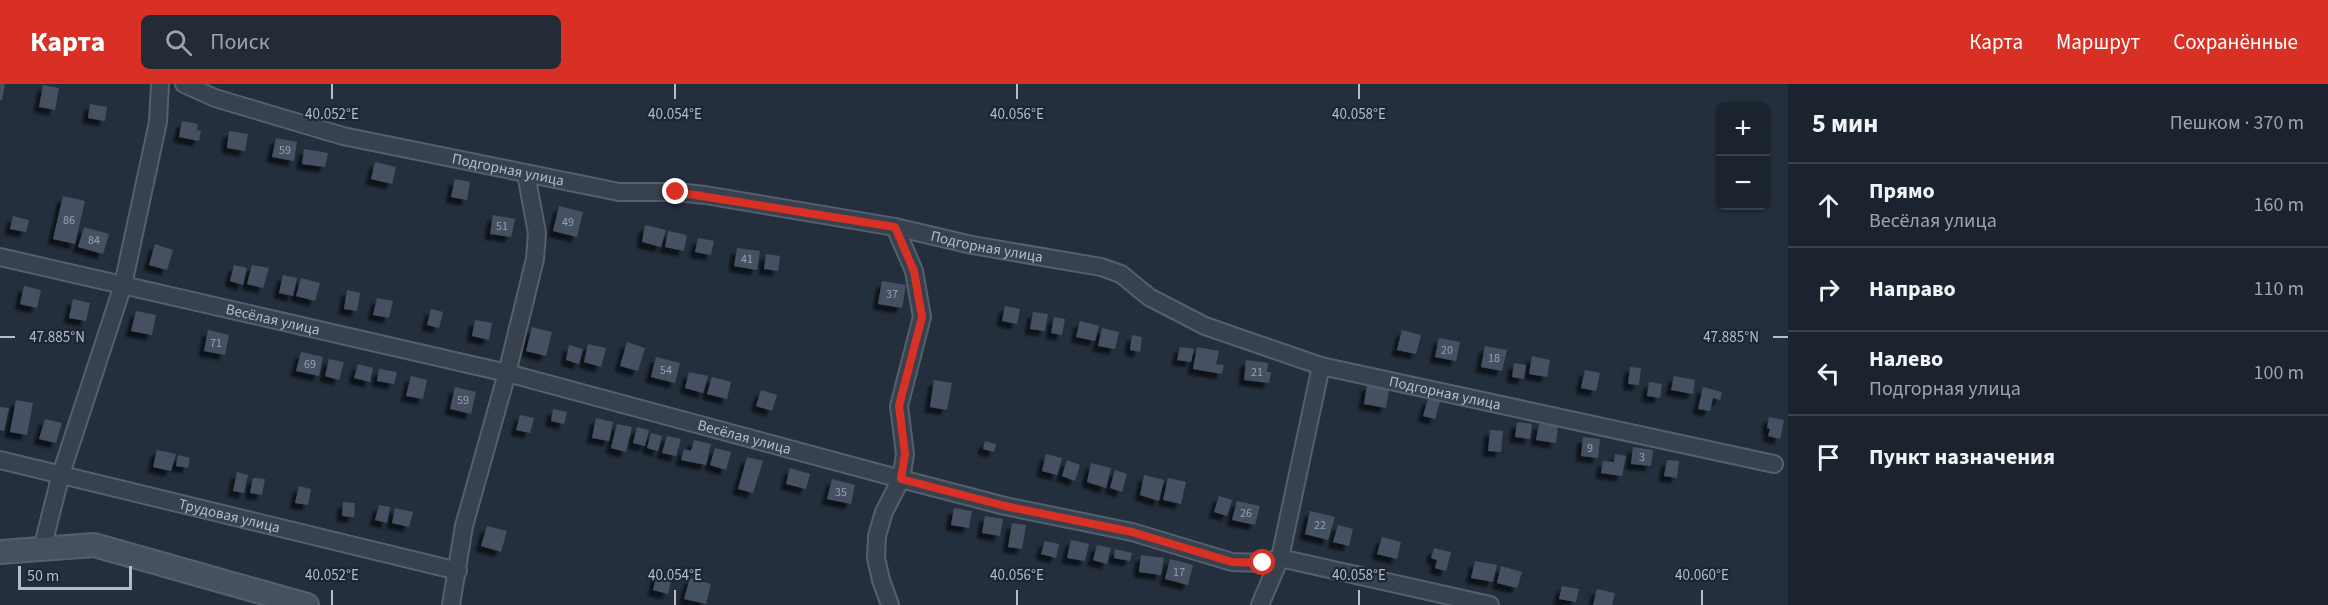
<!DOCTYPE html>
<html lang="ru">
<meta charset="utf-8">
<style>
body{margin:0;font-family:"Source Sans 3",sans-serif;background:#242b36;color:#f1f3f6}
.controls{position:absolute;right:18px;top:18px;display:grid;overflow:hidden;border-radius:9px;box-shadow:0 2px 4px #0004}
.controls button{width:54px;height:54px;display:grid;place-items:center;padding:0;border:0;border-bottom:2px solid #39404a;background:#1b232e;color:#f1f3f6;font:30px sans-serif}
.scale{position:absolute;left:18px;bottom:15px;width:114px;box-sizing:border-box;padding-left:6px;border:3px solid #b4bcc9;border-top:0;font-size:16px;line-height:21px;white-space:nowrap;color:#b4bcc9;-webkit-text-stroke:4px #1d2633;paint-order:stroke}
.stop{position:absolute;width:18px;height:18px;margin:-14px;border:4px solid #d93025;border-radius:50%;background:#fff}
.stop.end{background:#d93025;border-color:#fff;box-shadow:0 2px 6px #0008}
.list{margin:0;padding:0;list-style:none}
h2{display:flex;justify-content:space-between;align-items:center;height:78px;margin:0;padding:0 24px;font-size:26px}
h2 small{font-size:20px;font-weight:400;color:#a0a4aa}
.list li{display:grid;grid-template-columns:39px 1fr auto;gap:18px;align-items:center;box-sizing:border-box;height:84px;padding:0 24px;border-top:2px solid #39404a}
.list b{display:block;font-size:22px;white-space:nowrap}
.list p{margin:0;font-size:20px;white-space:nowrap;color:#a0a4aa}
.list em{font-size:20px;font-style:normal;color:#a0a4aa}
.icon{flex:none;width:33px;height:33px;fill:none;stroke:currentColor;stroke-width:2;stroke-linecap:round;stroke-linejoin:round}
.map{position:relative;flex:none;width:1788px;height:521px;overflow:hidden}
header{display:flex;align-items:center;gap:36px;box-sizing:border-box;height:84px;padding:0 30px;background:#d93025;color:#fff}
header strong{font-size:28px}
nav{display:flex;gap:33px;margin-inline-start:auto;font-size:21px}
.search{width:420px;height:54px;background:#242b36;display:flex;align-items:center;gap:15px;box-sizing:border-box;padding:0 21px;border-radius:9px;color:#a0a4aa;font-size:22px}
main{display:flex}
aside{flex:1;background:#1b232e}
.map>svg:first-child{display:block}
.building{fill:#455162;filter:url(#shadow)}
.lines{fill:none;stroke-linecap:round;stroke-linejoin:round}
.minor-casing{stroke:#565f6c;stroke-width:20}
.secondary-casing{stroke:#565f6c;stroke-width:26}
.minor{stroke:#38414e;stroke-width:16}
.secondary{stroke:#465061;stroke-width:22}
.route{stroke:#d93025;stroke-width:8}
.ticks{fill:none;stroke:#b4bcc9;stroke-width:2}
.labels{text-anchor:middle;stroke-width:4.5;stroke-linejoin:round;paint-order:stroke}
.number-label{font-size:12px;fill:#98a1af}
.street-label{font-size:15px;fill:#b4bcc9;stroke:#1d2633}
.ticks-label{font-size:15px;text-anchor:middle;fill:#b4bcc9;stroke:#1d2633;stroke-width:4.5;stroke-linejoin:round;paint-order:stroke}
</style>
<header>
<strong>Карта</strong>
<div class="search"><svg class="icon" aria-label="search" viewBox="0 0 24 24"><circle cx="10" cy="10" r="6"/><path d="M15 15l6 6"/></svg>Поиск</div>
<nav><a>Карта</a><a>Маршрут</a><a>Сохранённые</a></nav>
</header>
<main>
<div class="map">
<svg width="1788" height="521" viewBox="0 0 1788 521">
<defs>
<filter id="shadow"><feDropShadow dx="-5.5" dy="5.5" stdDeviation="1.5" flood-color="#0009"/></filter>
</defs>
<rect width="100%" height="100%" fill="#242f3e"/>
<!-- building -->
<path class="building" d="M0 0H5L2 16H0Z
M43 1 59 4 55 26 39 23Z
M90 20 107 23 105 37 88 34Z
M182 37 198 40 197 46 201 47 199 57 179 53Z
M229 47 248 50 245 67 227 64Z
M276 54 297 58 294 77 272 73Z
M304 65 328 69 325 83 302 80Z
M375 78 396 83 392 100 371 95Z
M455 95 470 98 467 116 451 113Z
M63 112 85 117 75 160 53 155Z
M559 122 583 128 577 153 553 147Z
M493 131 515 135 511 153 490 150Z
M13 132 29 136 26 148 10 145Z
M645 141 666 146 661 163 642 158Z
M84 143 109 150 103 170 78 163Z
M668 147 687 151 684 167 665 163Z
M698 154 714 157 711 171 695 168Z
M155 160 173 166 167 186 149 181Z
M737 164 760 167 757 186 734 182Z
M766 170 780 172 778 187 764 185Z
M234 181 247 184 243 201 230 197Z
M252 181 269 184 263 204 247 200Z
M283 191 297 194 293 212 279 209Z
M301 194 320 199 315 217 296 212Z
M882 197 906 201 902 224 878 220Z
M24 202 41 206 37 224 20 220Z
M347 206 360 209 357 227 344 225Z
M377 214 393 217 389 234 373 231Z
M73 215 90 219 86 237 69 234Z
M1005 222 1020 225 1017 240 1002 237Z
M431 225 443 228 439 244 427 241Z
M136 227 156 231 152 251 131 247Z
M1033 228 1048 230 1045 247 1030 245Z
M1054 233 1065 235 1062 251 1051 249Z
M475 236 492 239 489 256 472 252Z
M1080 237 1099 242 1095 257 1076 253Z
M532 243 552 248 546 272 526 267Z
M1102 244 1119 248 1115 265 1098 262Z
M208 246 229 251 225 271 204 267Z
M1402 246 1421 251 1416 270 1397 266Z
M1132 251 1142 253 1140 268 1130 266Z
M1439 254 1460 258 1456 277 1435 273Z
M627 258 645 264 638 287 620 282Z
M588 260 606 264 601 283 584 278Z
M569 261 583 265 579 280 566 276Z
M1485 262 1507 266 1502 287 1481 283Z
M1180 263 1194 265 1191 278 1177 276Z
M1197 263 1219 267 1216 280 1224 281 1222 290 1193 285Z
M301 268 323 273 319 292 296 287Z
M1532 272 1550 276 1547 293 1529 290Z
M656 273 680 279 675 299 651 293Z
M329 275 344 278 339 296 325 292Z
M1246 276 1268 279 1267 288H1271L1269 299 1244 296Z
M1514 279 1526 281 1524 295 1512 293Z
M358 280 373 284 370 298 354 294Z
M1630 283 1641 284 1639 301 1628 300Z
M379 285 397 288 394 300 377 297Z
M1585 286 1600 289 1596 307 1581 304Z
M689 288 708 292 703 309 685 304Z
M411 292 427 296 423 315 406 312Z
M1674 292 1695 296 1693 310 1671 306Z
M712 293 731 298 727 315 707 310Z
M934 296 952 299 947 326 930 323Z
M1649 298 1662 300 1660 314 1647 312Z
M1367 301 1389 305 1386 324 1364 320Z
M455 303 476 308 471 330 450 325Z
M1703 303 1722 308 1720 316 1713 314 1710 327 1698 325Z
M761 306 777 311 772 327 756 322Z
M1428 315 1440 318 1435 335 1423 332Z
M16 316 33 319 27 351 10 348Z
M0 323 9 324 4 347 0 346Z
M553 325 567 328 564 340 551 337Z
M520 331 534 334 530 349 516 346Z
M1769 333 1784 336 1780 355 1768 352 1770 345 1767 344Z
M596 334 613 338 609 357 592 354Z
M45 335 62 339 56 359 39 355Z
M1517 338 1532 340 1530 355 1515 353Z
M617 340 632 343 626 368 611 364Z
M1539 340 1558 342 1556 359 1536 356Z
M637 343 649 346 645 362 633 359Z
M1490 346 1503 347 1501 368 1488 367Z
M651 349 662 352 658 367 647 364Z
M667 352 681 355 676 372 662 369Z
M1583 353 1600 355 1598 374 1581 372Z
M694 356 711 360 706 381 681 376 684 365 691 367Z
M985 357 996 360 994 368 983 365Z
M1633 363 1653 366 1651 382 1631 380Z
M715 364 731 368 726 386 710 381Z
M157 366 176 370 171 387 153 383Z
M1046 370 1062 374 1057 391 1042 387Z
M1615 370 1626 372 1622 392 1601 389 1603 377 1614 378Z
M178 371 190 374 188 384 176 382Z
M747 373 763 377 753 409 738 405Z
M1067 376 1080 381 1075 397 1062 392Z
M1667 376 1679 377 1677 394 1664 392Z
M1091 379 1111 384 1106 404 1087 398Z
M790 384 810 390 806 405 786 400Z
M1115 386 1127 390 1122 408 1110 404Z
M237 388 248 391 244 409 233 407Z
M1144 391 1164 396 1159 417 1140 411Z
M253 394 265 395 262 411 250 409Z
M1168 394 1186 398 1181 420 1163 416Z
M832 395 855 401 851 420 827 415Z
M299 402 311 405 308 421 295 419Z
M1219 412 1232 416 1227 432 1214 428Z
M1237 417 1260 422 1255 441 1232 436Z
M343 418 355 419 354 433 342 432Z
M379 421 390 423 387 439 375 436Z
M395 424 413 428 409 443 392 439Z
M954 424 972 427 969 444 951 441Z
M1310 427 1335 433 1328 456 1305 450Z
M985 432 1003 435 1000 452 982 449Z
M1012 439 1026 441 1022 465 1008 463Z
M1338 441 1353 445 1349 462 1333 458Z
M487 442 507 447 501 468 481 462Z
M1382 453 1401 458 1397 475 1377 470Z
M1071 456 1089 460 1085 477 1067 474Z
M1045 457 1059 460 1056 474 1041 470Z
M1097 461 1111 464 1107 480 1093 476Z
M1434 464 1451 468 1446 487 1435 484 1437 476 1431 474Z
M1115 465 1132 469 1130 477 1114 474Z
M1141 471 1164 474 1161 491 1139 488Z
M1170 475 1193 481 1188 501 1165 495Z
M1475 477 1497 481 1493 498 1471 494Z
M1501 482 1522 488 1517 504 1497 499Z
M657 489 672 493 668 510 653 506Z
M690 494 711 500 706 520 684 515Z
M1562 502 1579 505 1576 518 1559 515Z
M1597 505 1615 509 1612 521H1593Z"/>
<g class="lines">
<defs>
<g id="minor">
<path id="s1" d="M184 0 215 14 343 52 619 108H676L705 111 895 143 972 161 1101 183 1121 190 1149 213 1205 242 1321 282 1774 380"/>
<path id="s2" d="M0 173 507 289 901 395 1005 422 1132 448 1232 478 1263 479 1280 474 1490 521"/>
<path id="s3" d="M0 376 458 487"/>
<path d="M42 465 61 390 123 201 158 38 160 0"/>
<path d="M451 521 464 442 507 289 535 175 537 149 526 90"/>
<path d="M890 521 881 496 876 474 877 452 884 428 901 395 905 370 899 322 922 233 914 187 895 143"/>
<path d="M1260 521 1280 474 1321 282"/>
</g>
<path id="secondary" d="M0 468 94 461 307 521"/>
</defs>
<!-- minor casing -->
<use href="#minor" class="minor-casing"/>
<!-- secondary casing -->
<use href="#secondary" class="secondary-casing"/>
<!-- minor -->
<use href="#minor" class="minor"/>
<!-- secondary -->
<use href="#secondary" class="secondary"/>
</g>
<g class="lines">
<!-- route -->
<path class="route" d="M676 108 895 143 914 187 922 233 899 322 905 370 901 395 1005 422 1132 448 1232 478 1263 479"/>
</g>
<!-- ticks -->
<path class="ticks" d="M332 0V15M675 0V15M1017 0V15M1359 0V15M0 253H15M1773 253H1788M332 506V521M675 506V521M1017 506V521M1359 506V521M1702 506V521"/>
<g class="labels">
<!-- number labels -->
<g class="number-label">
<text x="285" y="70">59</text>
<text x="69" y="140">86</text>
<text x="568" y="142">49</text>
<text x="502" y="146">51</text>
<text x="94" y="160">84</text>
<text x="747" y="179">41</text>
<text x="892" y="214">37</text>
<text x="216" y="263">71</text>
<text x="1447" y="270">20</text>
<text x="1494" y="278">18</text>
<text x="310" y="284">69</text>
<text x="666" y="290">54</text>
<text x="1257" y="292">21</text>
<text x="463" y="320">59</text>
<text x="1590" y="368">9</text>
<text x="1642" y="377">3</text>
<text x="841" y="412">35</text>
<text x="1246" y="433">26</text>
<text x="1320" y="445">22</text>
<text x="1179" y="492">17</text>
</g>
<!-- street labels -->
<g class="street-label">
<text dy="5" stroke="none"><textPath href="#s1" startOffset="336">Подгорная улица</textPath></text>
<text dy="5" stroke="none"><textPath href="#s1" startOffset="822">Подгорная улица</textPath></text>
<text dy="5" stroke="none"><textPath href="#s2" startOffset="280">Весёлая улица</textPath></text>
<text dy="5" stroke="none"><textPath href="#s1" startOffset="1308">Подгорная улица</textPath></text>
<text dy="5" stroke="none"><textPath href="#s2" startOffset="766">Весёлая улица</textPath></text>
<text dy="5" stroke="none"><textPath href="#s3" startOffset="236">Трудовая улица</textPath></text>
</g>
</g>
<g class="ticks-label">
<text x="332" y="35">40.052°E</text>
<text x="675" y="35">40.054°E</text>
<text x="1017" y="35">40.056°E</text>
<text x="1359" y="35">40.058°E</text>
<text x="57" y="258">47.885°N</text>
<text x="1731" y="258">47.885°N</text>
<text x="332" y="496">40.052°E</text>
<text x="675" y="496">40.054°E</text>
<text x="1017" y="496">40.056°E</text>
<text x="1359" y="496">40.058°E</text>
<text x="1702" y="496">40.060°E</text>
</g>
</svg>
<div class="controls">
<button>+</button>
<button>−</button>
</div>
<div class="scale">50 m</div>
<div class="stop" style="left:1263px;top:479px"></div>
<div class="stop end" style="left:676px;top:108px"></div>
</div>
<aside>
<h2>5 мин<small>Пешком · 370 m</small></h2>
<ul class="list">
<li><svg class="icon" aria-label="ahead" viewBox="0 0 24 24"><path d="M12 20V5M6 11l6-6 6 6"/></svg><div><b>Прямо</b><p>Весёлая улица</p></div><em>160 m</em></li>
<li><svg class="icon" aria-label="right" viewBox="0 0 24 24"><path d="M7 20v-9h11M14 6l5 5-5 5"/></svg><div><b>Направо</b></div><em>110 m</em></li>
<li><svg class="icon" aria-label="left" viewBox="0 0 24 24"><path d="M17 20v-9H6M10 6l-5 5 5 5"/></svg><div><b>Налево</b><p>Подгорная улица</p></div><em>100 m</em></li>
<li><svg class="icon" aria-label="arrive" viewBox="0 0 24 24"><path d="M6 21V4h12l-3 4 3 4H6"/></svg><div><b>Пункт назначения</b></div></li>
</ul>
</aside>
</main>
